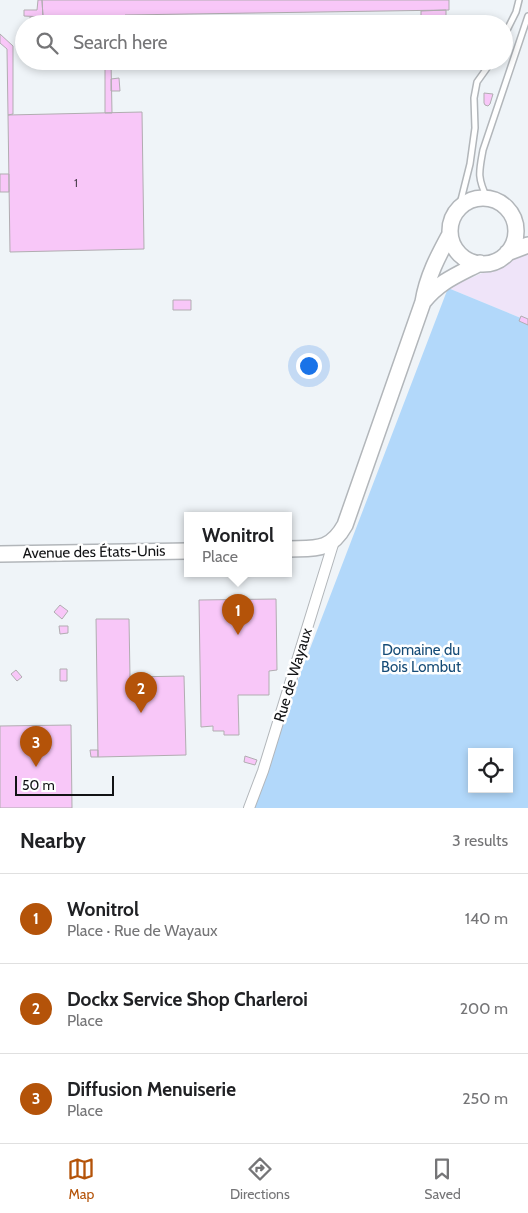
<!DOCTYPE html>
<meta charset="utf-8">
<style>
body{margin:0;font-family:Cabin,sans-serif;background:#f6f6f6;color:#202124}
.controls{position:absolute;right:15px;bottom:15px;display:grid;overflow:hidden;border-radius:0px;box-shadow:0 2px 8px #0003}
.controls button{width:45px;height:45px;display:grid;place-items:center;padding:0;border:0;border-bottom:1px solid #e0e0e0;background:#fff;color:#202124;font:25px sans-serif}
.scale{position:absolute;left:15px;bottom:12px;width:99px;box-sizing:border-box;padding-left:5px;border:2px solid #121315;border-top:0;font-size:14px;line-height:18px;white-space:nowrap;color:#121315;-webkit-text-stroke:4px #fff;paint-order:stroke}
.you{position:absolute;left:308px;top:365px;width:18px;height:18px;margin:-12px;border:4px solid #fff;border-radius:50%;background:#1a73e8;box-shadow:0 0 0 8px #1a73e833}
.badge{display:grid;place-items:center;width:32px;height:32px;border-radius:50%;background:#b45309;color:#fff;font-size:16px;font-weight:700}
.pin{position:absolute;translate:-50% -41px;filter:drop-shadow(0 1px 2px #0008)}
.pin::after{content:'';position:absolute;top:26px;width:18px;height:15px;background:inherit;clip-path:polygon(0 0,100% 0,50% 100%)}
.popup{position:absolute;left:184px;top:512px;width:108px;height:65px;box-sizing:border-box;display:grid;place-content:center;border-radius:0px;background:#fff;filter:drop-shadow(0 1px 4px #0005);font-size:16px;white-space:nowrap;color:#757577}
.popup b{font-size:19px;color:#202124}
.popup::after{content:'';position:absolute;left:50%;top:100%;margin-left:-10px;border:10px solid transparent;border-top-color:#fff}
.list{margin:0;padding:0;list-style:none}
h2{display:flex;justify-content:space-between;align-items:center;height:65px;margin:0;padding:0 20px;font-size:21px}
h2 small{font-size:16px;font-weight:400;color:#757577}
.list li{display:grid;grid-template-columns:32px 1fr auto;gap:15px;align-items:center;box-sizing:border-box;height:90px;padding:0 20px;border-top:1px solid #e0e0e0}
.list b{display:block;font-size:19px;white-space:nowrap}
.list p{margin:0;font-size:16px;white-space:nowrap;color:#757577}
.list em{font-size:16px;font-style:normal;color:#757577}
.icon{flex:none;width:28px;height:28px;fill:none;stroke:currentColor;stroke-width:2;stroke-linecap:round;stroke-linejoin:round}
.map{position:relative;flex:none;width:528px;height:808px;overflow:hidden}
.search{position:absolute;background:#fff;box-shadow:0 2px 8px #0003;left:15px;right:15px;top:15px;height:55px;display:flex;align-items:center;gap:12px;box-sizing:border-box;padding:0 18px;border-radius:28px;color:#757577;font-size:19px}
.sheet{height:335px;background:#fff}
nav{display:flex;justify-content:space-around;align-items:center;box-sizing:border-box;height:70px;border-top:1px solid #e0e0e0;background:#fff;font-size:14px;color:#757577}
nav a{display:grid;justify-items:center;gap:2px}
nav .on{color:#b45309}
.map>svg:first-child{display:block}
.commercial{fill:#efe4f9}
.green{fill:#b2d8fa;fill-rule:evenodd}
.building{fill:#f8c7f8;stroke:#b1adb1}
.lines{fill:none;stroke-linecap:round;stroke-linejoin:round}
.lane-casing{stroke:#b2b6ba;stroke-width:8}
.street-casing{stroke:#b2b6ba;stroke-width:12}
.secondary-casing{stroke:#b2b6ba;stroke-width:18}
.lane{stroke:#fff;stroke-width:5}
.street{stroke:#fff;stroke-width:10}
.secondary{stroke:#fff;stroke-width:15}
.labels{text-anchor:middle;stroke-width:5;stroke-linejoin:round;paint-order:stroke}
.number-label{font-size:12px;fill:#4c404e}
.street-label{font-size:15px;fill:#121315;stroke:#fff}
.park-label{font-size:15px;fill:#164c77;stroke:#fff}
</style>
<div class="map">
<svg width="528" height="808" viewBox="0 0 528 808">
<rect width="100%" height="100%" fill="#eff4f8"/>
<!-- commercial -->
<path class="commercial" d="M528 253V321L448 288Z"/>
<!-- green -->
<path class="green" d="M448 288 528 321V808H249ZM472 752H509V789H472Z"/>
<!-- building -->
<path class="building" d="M38 0H42L43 17 24 16V10H37Z
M42 0H449V10L125 15 126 24H30V17H43Z
M446 10V24H421V11Z
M0 34 13 46V114L8 115 7 49 0 43Z
M105 61H111L112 113H105Z
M119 78 120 91H111V79Z
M484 93 493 94 490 104 488 106 485 105 484 103Z
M142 112 144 249 10 252 8 115Z
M0 174H9V192H0Z
M173 300H191V310H173Z
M521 316 528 319V325L519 321Z
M276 599 277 670 269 671V695H238L239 735H224V731H213V726L201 727 199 600Z
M60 605 68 611 62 619 54 612Z
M96 619H129L130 677 184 676 186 755 98 757Z
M59 626H68V633L60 634Z
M60 669H67V681H60Z
M16 670 22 677 17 681 11 674Z
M71 725 72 808H0V726Z
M90 750H98V757H91Z
M245 756 257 760 255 765 244 762Z"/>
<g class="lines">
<defs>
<path id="lane" d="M504 36 516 12 519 0
M487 198C477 177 479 172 483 150L528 16
M459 208 470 164 475 128 474 98 477 82 492 61"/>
<path id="street" d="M249 808 263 771 334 541"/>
<path id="secondary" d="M450 231a33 33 0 1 1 66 0a33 33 0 1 1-66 0Z
M507 253 528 245
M423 302C440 281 457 275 480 263
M288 549C315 548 330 552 345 525L423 302C427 277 438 256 450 234
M0 554 188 551"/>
</defs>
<!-- lane casing -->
<use href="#lane" class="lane-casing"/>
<!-- street casing -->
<use href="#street" class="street-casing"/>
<!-- secondary casing -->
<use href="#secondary" class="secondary-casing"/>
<!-- lane -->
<use href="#lane" class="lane"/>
<!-- street -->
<use href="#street" class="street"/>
<!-- secondary -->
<use href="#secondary" class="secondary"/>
</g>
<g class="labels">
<!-- number labels -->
<g class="number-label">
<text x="76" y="187">1</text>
</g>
<!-- street labels -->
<g class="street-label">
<text transform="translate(94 552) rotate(-1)" y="5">Avenue des États-Unis</text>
<text transform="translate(293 675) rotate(-73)" y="5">Rue de Wayaux</text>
</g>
<!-- park labels -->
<g class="park-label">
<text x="421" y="655">Domaine du<tspan x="421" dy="17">Bois Lombut</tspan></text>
</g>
</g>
</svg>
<div class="controls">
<button><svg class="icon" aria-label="locate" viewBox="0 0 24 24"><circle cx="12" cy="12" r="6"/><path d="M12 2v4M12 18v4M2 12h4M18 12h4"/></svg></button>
</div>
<div class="scale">50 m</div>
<div class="you"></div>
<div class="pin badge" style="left:238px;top:635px">1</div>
<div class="popup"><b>Wonitrol</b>Place</div>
<div class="pin badge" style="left:141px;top:713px">2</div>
<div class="pin badge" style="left:36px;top:767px">3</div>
<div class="search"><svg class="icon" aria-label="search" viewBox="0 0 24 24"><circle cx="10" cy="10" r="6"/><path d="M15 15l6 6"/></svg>Search here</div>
</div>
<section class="sheet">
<h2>Nearby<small>3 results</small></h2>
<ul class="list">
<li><span class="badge">1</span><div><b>Wonitrol</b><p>Place · Rue de Wayaux</p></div><em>140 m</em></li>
<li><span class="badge">2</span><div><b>Dockx Service Shop Charleroi</b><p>Place</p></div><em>200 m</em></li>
<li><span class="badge">3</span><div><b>Diffusion Menuiserie</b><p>Place</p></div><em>250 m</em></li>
</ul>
</section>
<nav>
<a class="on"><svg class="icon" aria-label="map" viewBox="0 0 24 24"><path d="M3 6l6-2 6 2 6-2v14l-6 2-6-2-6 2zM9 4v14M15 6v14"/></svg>Map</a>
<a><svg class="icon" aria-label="directions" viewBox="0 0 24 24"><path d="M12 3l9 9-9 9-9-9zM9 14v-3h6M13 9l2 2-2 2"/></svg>Directions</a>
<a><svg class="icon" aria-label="saved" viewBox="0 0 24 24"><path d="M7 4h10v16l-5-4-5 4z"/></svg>Saved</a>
</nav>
